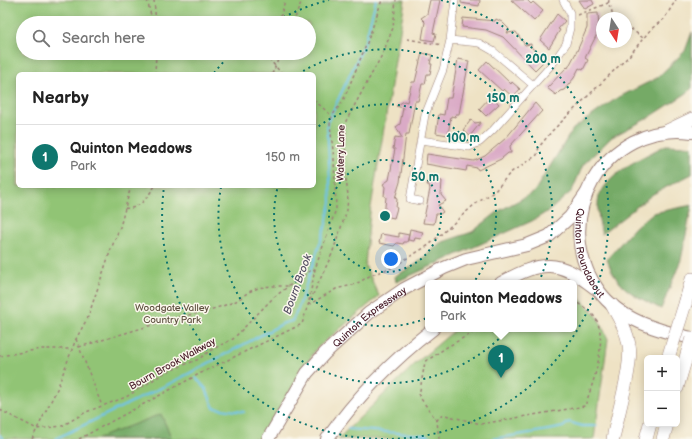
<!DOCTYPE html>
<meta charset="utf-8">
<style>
body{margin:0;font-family:"Balsamiq Sans",sans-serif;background:#f2f2f2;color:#222}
.controls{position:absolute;right:12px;bottom:12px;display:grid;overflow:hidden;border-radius:6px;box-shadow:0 2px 10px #0003}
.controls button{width:36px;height:36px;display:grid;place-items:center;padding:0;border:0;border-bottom:1px solid #e0e0e0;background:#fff;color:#222;font:20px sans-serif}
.compass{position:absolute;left:596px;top:12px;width:36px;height:36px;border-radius:50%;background:#fff;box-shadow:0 2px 10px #0003;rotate:168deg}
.you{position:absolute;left:391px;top:259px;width:14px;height:14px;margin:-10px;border:3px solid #fff;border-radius:50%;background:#1a73e8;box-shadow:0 0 0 6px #1a73e833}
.badge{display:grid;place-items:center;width:26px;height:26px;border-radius:50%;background:#0f766e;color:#fff;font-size:13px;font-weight:700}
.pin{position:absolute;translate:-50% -33px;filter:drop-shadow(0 1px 2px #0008)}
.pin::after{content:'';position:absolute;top:21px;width:14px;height:12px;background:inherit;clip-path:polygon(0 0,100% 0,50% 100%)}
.popup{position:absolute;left:425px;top:280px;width:152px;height:52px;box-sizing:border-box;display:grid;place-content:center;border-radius:6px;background:#fff;filter:drop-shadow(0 1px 3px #0005);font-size:13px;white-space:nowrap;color:#767676}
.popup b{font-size:15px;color:#222}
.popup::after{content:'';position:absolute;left:50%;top:100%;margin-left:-8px;border:8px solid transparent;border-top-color:#fff}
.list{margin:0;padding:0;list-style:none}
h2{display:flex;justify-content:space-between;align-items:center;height:52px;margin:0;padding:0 16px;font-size:17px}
h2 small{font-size:13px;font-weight:400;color:#767676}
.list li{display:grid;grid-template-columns:26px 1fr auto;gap:12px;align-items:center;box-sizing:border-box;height:64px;padding:0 16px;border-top:1px solid #e0e0e0}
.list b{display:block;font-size:15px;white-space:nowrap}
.list p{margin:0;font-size:13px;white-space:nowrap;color:#767676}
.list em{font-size:13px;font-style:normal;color:#767676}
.icon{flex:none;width:22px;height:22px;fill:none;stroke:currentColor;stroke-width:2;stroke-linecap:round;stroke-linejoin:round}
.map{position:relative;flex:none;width:692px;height:439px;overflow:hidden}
.search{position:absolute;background:#fff;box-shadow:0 2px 10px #0003;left:16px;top:16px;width:300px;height:44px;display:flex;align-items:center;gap:10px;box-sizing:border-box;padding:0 14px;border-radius:22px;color:#767676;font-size:15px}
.panel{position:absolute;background:#fff;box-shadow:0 2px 10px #0003;left:16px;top:72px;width:300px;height:116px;border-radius:6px}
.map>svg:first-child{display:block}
.green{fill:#91c475;stroke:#6e7250;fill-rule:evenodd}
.forest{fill:#74aa66;stroke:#5f6448}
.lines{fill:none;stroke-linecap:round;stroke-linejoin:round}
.stream{stroke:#6ec3ea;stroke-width:2}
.building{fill:#daaac6}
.minor-casing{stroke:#9c8078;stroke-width:8}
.trunk-casing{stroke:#9c8078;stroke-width:14}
.motorway-casing{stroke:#9c8078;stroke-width:14}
.path{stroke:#9c8078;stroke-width:1.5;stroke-dasharray:3 3;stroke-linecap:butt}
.minor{stroke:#fff;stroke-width:7}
.trunk{stroke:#fff;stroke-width:12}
.motorway{stroke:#fff;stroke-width:13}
.motorway-bridge-casing{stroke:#9c8078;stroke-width:14;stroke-linecap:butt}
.motorway-bridge{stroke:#fff;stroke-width:13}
.ring{fill:none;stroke:#0f766e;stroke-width:2;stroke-dasharray:2 4}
.labels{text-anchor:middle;stroke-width:3;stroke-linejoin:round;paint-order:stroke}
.street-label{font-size:10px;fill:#4a1f2b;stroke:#fbf7ec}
.park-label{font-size:10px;fill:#5f5141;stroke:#fbf7ec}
.water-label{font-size:11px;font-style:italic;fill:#555064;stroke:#fbf7ec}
.centre{fill:#0f766e;stroke:#fbf7ec;stroke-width:2}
.ring-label{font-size:12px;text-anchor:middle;font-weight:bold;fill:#0f766e;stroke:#fbf7ec;stroke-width:3;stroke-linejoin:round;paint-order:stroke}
</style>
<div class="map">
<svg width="692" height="439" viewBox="0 0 692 439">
<rect width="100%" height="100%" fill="#fbf7ec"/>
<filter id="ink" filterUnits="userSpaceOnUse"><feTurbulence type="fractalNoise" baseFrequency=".025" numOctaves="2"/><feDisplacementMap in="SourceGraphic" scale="8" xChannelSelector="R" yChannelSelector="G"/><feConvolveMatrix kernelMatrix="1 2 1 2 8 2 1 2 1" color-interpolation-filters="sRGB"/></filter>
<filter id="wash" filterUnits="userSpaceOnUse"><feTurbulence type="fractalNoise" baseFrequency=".012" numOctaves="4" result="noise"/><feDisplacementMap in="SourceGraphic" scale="16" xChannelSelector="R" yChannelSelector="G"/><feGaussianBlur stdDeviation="0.9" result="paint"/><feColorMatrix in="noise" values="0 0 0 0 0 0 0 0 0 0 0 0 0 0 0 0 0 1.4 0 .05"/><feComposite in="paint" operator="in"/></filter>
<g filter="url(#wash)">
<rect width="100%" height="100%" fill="#eee2c4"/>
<!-- green -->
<path class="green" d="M0 0H405L370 213 365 265 379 296 316 349 260 439H0ZM23 23H309V53H23ZM18 74H314V186H18Z
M574 293 597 316 608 339 594 439H338L416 363 456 329H574Z"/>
<!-- forest -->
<path class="forest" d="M692 32V88L687 93 650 117 612 137 583 165 572 191 550 210 532 221 396 282 395 276 415 265 440 243 472 232 499 211 534 192 573 129 617 98 657 78 685 51Z
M666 145 692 146V174L653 194 602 234C599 225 595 201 601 192 615 169 643 157 666 145Z
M692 205 681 260 661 309C635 295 617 290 607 259L635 227 653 213Z
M161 414 172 439H96Z"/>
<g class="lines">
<!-- stream -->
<path class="stream" d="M196 378 206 389 214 408 244 412
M348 429 424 435 434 439
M0 435 3 439
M55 439 169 384 284 323 292 321 298 309 325 228 331 202 327 123 364 45 376 0
M492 439 554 429 563 427 569 422 582 426H597"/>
</g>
<g id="blocks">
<!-- building -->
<path class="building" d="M430 0H440L433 33 436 34 434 41 422 39 425 22 421 18 427 14Z
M461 0H480L479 6 461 3Z
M511 0H527L531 4 533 2 543 11 534 21Z
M579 0H592L594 4 585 9Z
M598 13 599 30 585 58 588 60 583 70 579 68 574 78 564 90 560 91 556 95 547 88 567 67 568 68 577 51 587 28V14Z
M557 14 565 21 558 29 560 30 549 48 540 40Z
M463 18 495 21 496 19 502 22 509 29 507 33 516 32 525 45 531 44V47L540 55 538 58 543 62 535 70 503 37 486 30 462 27Z
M422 53 432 55 430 64H432L430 74H427L425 84H422L418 101H415L409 134H406L400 182 395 198 397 199 396 208H397L394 218 384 216 386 197 384 196 385 187 383 184 389 180 395 149H393L395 137 402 138 396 127 400 124 403 108 396 106 404 101 407 102 412 82H415Z
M458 59 469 61 459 114H456L455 117 451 116 448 135 436 133 439 114 444 115 447 98H451Z
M487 61 511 84 512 82 520 89 513 97 504 89 502 91 479 70Z
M491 96 499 104 486 116 479 109Z
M535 103 542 111 510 146 511 153H508L501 159 478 170 477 168 467 166 466 171 426 164 427 154 474 161 485 156 506 138Z
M471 120 475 123 481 122 470 136 463 130Z
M429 179 442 181 441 195 446 201 438 205 443 212 440 214H436L434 224 423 223 430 189 429 185H427Z
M410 229 423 232 421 239 415 238 414 241 408 240Z
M399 233 409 235 407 242H404L403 244 397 243 394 246 379 243 381 234 399 237Z"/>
</g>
</g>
<g filter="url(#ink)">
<use href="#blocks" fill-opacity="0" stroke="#9c8078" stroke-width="1"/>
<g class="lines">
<defs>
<path id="minor" d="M450 40 479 43 493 51 533 85
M421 140 469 147 480 142 493 130 553 63 566 44 570 28V13L563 0
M420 201 410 199 425 115 443 70 450 40 455 0"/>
<g id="trunk">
<path id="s1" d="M692 132C604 120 547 220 599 291 620 320 659 331 692 338"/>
<path d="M501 283C542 260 558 259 595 288"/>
<path id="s2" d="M268 439 307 373 325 353 369 313 404 289 444 268 466 259 527 245 549 236 570 217 586 194"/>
<path d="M327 439C356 398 393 360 433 329"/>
</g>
<path id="motorway" d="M665 132 692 119
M685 304 692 279
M612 305C619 318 627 330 629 345 633 365 617 416 613 439
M677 388 681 374
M646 439 650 424
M663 439 667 424"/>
</defs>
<!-- minor casing -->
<use href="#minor" class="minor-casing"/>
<!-- trunk casing -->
<use href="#trunk" class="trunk-casing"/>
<!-- motorway casing -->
<use href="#motorway" class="motorway-casing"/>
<!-- path -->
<path class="path" d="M147 0 153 23
M154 0 156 23
M609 0 608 5 611 7 613 18
M578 15 608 3
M279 23 285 0
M293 23 302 0
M626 25 643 38
M407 39 442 45
M271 53 269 59 282 74
M155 74 156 53
M272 74 281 53
M314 100 332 116
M125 208C140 210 147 197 155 186
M309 301 315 269 336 209 334 159 330 124 332 116 343 101 367 43 382 0
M308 305 336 289 356 284 371 275 391 268 429 245 474 205 495 191 510 173 537 155 539 147 552 131 629 56 651 29 664 19 676 0
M76 339 102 406
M79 347 182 316C193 315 225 306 236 301 241 298 246 293 251 291 263 285 276 286 288 286
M0 356 41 349H72
M0 410 37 429 62 426 86 412 126 397 164 373 199 359 211 350 233 339 274 297 308 272 315 269
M437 421 419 396 425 362 447 347 472 333 474 329
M32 439 57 389 76 339 88 317 111 249 120 227 131 186
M79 439 201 373 302 324 308 305 332 254 347 210 348 195 345 171 346 121 382 55 393 28 396 0
M439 439 437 421 439 417 445 415 481 424 585 406C593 383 607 344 597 321 593 312 582 306 574 301"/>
<!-- minor -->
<use href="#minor" class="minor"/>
<!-- trunk -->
<use href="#trunk" class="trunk"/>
<!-- motorway -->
<use href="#motorway" class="motorway"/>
<defs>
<path id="motorway-bridge" d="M668 358 685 304
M681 374 692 338"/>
</defs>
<!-- motorway-bridge casing -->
<use href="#motorway-bridge" class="motorway-bridge-casing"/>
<!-- motorway-bridge -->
<use href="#motorway-bridge" class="motorway-bridge"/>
</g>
</g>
<!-- distance rings -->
<g class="ring">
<circle cx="385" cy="216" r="56"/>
<path d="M314 130A111 111 0 1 1 278 186"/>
<path d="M298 74A167 167 0 1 1 221 187"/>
<path d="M383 439A223 223 0 0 1 164 187M214 73A223 223 0 0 1 231 54M273 23A223 223 0 0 1 329 0M441 0A223 223 0 0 1 387 439"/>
</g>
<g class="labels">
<!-- street labels -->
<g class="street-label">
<text transform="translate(340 153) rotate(-89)" y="4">Watery Lane</text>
<text dy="4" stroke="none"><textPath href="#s1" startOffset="194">Quinton Roundabout</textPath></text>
<text dy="4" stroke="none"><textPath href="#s2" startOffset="161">Quinton Expressway</textPath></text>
<text transform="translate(172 363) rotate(-29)" y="4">Bourn Brook Walkway</text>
</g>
<!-- park labels -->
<g class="park-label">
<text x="172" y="311">Woodgate Valley<tspan x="172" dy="12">Country Park</tspan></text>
</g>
<!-- water labels -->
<g class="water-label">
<text transform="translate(297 284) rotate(-70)" y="4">Bourn Brook</text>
</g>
</g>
<circle cx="385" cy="216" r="6" class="centre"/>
<g class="ring-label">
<text x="543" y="63">200 m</text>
<text x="503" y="102">150 m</text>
<text x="463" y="142">100 m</text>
<text x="425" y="181">50 m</text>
</g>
</svg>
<div class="controls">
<button>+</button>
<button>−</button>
</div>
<svg class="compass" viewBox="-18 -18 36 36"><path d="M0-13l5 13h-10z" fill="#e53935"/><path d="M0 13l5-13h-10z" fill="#767676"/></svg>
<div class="you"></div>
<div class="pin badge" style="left:501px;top:378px">1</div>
<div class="popup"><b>Quinton Meadows</b>Park</div>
<div class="search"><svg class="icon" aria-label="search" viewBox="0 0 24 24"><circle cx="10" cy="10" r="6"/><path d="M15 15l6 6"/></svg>Search here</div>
<section class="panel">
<h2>Nearby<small></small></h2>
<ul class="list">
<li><span class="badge">1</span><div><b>Quinton Meadows</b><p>Park</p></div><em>150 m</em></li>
</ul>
</section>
</div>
